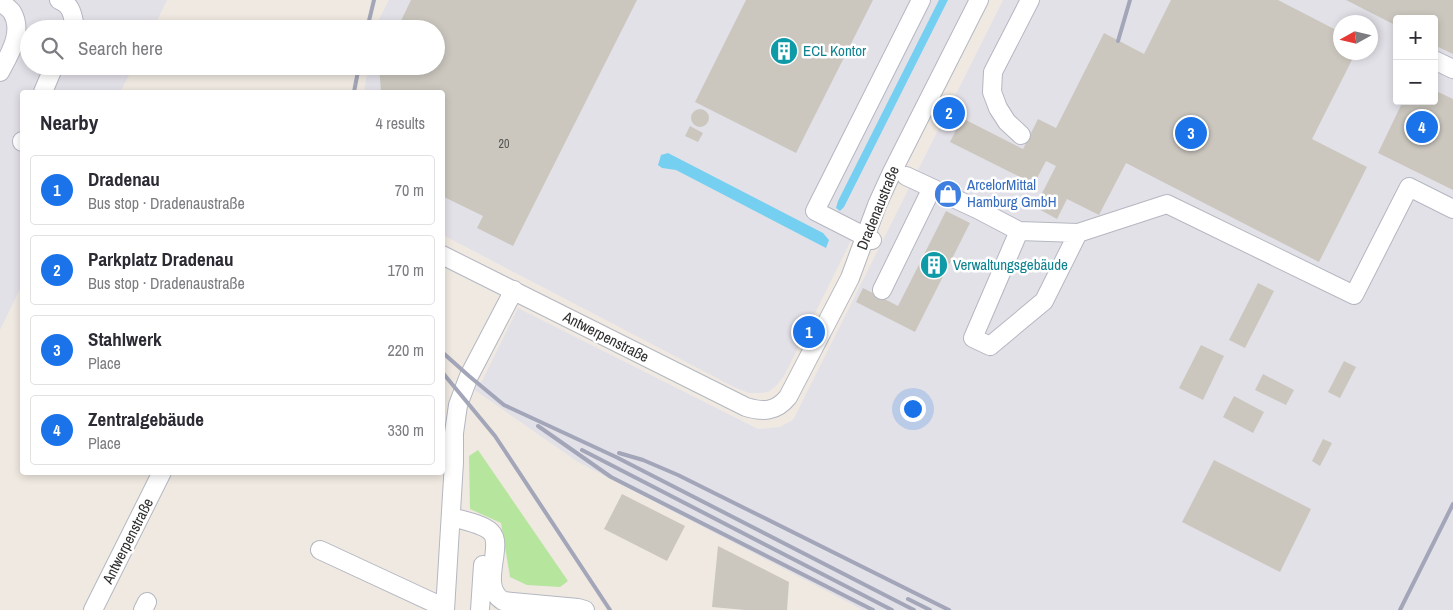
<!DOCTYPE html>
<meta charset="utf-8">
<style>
body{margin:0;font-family:"Archivo Narrow",sans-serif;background:#f7f7f7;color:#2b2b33}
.controls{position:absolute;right:15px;top:15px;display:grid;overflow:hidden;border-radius:5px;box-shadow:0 2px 8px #0003}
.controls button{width:45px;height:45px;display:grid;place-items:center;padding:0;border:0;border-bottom:1px solid #e1e1e2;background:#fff;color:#2b2b33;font:25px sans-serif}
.compass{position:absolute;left:1333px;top:15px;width:45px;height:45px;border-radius:50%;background:#fff;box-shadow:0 2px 8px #0003;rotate:262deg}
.you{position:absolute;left:912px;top:408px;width:18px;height:18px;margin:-12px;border:4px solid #fff;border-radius:50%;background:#1a73e8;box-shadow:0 0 0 8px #1a73e833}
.badge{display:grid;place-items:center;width:32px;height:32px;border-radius:50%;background:#1a73e8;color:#fff;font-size:16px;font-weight:700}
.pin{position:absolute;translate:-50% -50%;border:2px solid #fff;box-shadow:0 1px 5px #0006}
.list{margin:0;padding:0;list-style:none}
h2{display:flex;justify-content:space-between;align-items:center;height:65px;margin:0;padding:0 20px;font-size:21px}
h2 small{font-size:16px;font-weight:400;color:#7c7c81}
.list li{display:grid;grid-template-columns:32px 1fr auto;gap:15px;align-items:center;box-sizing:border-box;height:70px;margin:0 10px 10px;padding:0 10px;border:1px solid #e1e1e2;border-radius:5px}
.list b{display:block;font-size:19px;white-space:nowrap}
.list p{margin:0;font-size:16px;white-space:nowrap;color:#7c7c81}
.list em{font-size:16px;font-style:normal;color:#7c7c81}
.icon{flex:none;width:28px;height:28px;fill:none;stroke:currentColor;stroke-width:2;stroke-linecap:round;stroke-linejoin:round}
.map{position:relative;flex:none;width:1453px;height:610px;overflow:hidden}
.search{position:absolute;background:#fff;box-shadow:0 2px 8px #0003;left:20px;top:20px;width:425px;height:55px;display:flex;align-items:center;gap:12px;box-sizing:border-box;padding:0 18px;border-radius:28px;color:#7c7c81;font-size:19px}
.panel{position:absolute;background:#fff;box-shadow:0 2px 8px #0003;left:20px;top:90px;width:425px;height:385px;border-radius:5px}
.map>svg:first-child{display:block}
.industrial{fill:#e3e1e8;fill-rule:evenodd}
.green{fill:#b6e59e}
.water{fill:#75cff0}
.building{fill:#cbc7bf}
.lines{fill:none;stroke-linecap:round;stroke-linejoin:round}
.minor-casing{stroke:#b4b7c1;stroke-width:20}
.minor{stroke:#fff;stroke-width:18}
.rail{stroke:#a3a6b8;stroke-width:4}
.labels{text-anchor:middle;stroke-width:5;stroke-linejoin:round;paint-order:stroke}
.number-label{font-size:12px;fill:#555452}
.culture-label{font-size:15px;fill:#0d838f;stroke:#fff;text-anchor:start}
.shop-label{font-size:15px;fill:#366cbe;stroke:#fff;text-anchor:start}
.street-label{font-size:15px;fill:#2e2e2e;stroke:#fff}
</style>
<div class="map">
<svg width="1453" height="610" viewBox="0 0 1453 610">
<rect width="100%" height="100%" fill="#efe9e1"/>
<!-- industrial -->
<path class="industrial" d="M0 0H167L153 29H29V66H134L120 92H22V285L0 330Z
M389 0H970L784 376 776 386 768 392 759 393H749L736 388 443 235 442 92H364L368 66H436V29H374Z
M1003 0H1453V610H863L578 462 472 388 482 381 518 308 758 429 780 427 793 420ZM1397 19H1434V101H1397ZM1340 22H1370V52H1340Z"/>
<!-- green -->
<path class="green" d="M478 450 568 581 560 587 527 585 510 577 501 523 470 509 469 456Z"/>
<!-- water -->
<path class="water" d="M939 0H948L844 207 840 211 836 208 838 201Z
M668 153 823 233 829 240 826 248 676 170 662 168 658 165 661 155Z"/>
<!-- building -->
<path class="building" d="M411 0H637L513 246 477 228 483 216 442 196V92H381L379 66H436V29H397Z
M746 0H873L796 153 695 102Z
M1171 0H1278L1340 32V52H1356L1312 139 1367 167 1319 262 1126 163 1099 215 1067 199 1057 219 1035 207 1056 166 1046 161 1034 184 950 142 962 118 1023 149 1038 119 1056 128 1104 33 1144 54Z
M1346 0H1453V54L1434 45V19H1397V26Z
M1434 90 1453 99V190L1378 153 1403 101H1434Z
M691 118a9 9 0 1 1 18 0a9 9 0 1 1-18 0Z
M690 126 703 133 698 142 685 136Z
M946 211 970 223 915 332 856 302 863 288 898 306Z
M1258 283 1274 291 1245 348 1229 340Z
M1201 345 1224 356 1203 400 1179 388Z
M1344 361 1356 367 1340 398 1328 392Z
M1263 374 1294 390 1286 405 1255 390Z
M1234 396 1264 412 1253 433 1223 417Z
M1323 439 1332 443 1320 466 1312 461Z
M1214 460 1311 509 1280 572 1182 522Z
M622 494 685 526 667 561 604 529Z
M718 546 789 582 787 610H745L712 607Z"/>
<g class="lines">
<defs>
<path id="minor" d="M59 0C70 4 72 12 74 22L71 29
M0 1C4 5 9 8 12 12 24 32 9 55 0 72
M1434 60 1453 69
M43 92 54 66
M1021 135 1007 122 998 108 992 92 993 72 1030 0
M22 141V142
M906 176 977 209 1019 231 1078 233 1167 204 1354 295 1409 187 1453 209
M1019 231 973 338 990 346 1044 301 1078 233
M872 240 815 211 921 0
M442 255 746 407C763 412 776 412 788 397L850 278 877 205 892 172 979 0
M882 290 932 188
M451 517C462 520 483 524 491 532 505 546 478 586 503 601L578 608 585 610
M320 550 445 608
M93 610 162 472
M143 610 147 602
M445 610 454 462V433L458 405 469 376 514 290
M480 610 483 565"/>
</defs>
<!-- minor casing -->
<use href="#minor" class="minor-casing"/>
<!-- minor -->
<use href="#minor" class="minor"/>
<!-- rail -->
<path class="rail" d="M367 29 374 0
M1118 41 1130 0
M354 92 359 66
M442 352 469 376 504 405 616 457 914 610
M442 372 495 436 610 610
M538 426 611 477 873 610
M582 450 892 610
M619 453 643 460 678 475 949 610
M908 599 930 610
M1400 610 1453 504"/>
</g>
<!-- icons -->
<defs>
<symbol id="building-disc" viewBox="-11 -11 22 22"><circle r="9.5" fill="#0f9aa8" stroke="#fff"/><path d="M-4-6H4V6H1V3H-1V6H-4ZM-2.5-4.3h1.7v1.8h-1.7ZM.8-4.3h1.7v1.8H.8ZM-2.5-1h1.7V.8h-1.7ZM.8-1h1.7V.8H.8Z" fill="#fff"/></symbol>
<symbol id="shop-disc" viewBox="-11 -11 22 22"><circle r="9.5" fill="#3f7fe0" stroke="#fff"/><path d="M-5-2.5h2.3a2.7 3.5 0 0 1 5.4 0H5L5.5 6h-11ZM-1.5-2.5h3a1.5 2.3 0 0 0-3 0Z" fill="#fff"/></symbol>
</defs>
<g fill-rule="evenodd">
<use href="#building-disc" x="768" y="35" width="32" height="32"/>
<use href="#shop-disc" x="932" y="178" width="32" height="32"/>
<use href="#building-disc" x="918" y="249" width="32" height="32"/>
</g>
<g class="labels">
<!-- number labels -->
<g class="number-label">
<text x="504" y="148">20</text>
</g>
<!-- culture labels -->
<g class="culture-label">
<text x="803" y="56">ECL Kontor</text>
<text x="953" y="270">Verwaltungsgebäude</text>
</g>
<!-- shop labels -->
<g class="shop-label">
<text x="967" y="190">ArcelorMittal<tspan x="967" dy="17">Hamburg GmbH</tspan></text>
</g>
<!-- street labels -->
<g class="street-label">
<text transform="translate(878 208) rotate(-68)" y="5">Dradenaustraße</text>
<text transform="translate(606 337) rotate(27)" y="5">Antwerpenstraße</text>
<text transform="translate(128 541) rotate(-63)" y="5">Antwerpenstraße</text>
</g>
</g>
</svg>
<div class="controls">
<button>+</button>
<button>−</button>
</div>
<svg class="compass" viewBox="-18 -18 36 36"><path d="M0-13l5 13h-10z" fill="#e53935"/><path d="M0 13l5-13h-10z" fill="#7c7c81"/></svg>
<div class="you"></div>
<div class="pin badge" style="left:809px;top:332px">1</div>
<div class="pin badge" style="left:949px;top:113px">2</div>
<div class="pin badge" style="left:1191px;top:133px">3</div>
<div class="pin badge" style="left:1422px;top:127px">4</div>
<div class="search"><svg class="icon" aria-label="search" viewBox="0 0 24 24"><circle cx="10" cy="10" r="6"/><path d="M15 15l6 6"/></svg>Search here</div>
<section class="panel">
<h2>Nearby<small>4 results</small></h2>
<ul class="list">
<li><span class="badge">1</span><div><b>Dradenau</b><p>Bus stop · Dradenaustraße</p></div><em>70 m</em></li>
<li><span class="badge">2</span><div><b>Parkplatz Dradenau</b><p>Bus stop · Dradenaustraße</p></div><em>170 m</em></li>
<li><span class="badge">3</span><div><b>Stahlwerk</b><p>Place</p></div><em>220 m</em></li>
<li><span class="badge">4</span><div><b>Zentralgebäude</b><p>Place</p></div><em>330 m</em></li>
</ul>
</section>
</div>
